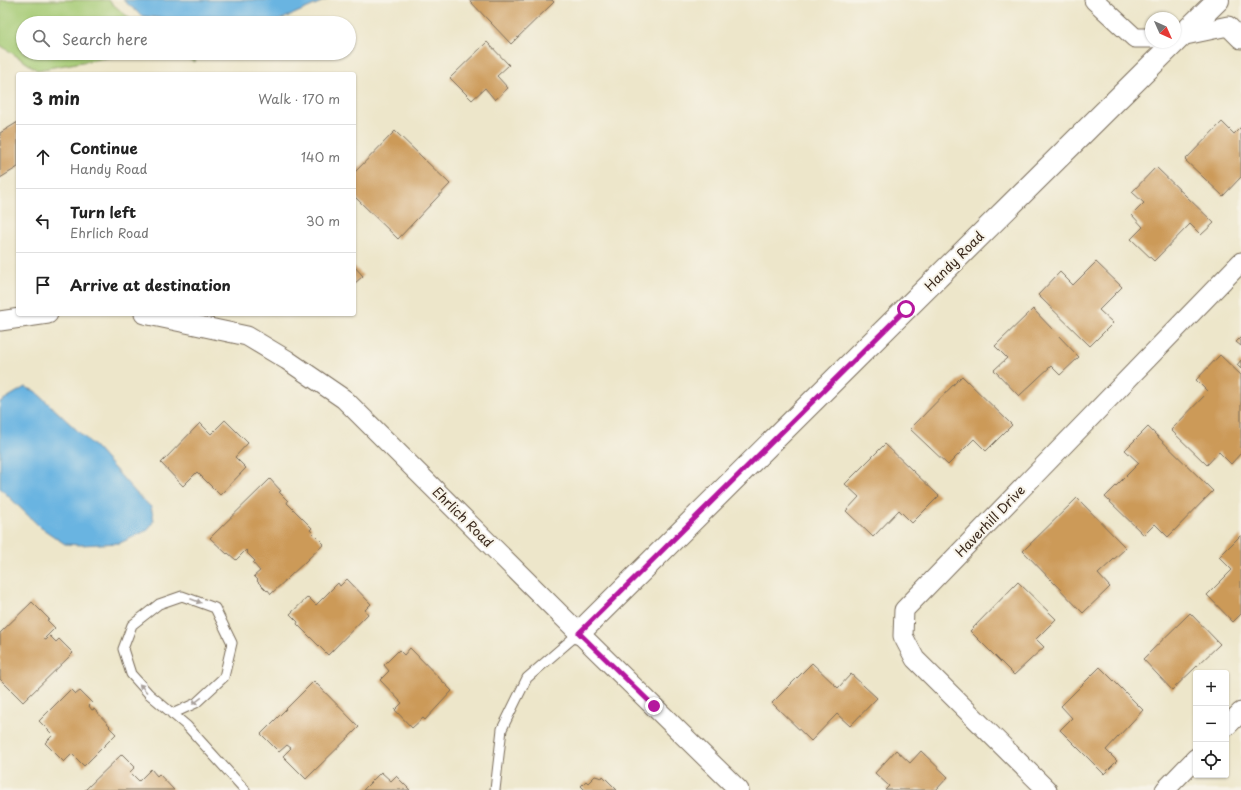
<!DOCTYPE html>
<meta charset="utf-8">
<style>
body{margin:0;font-family:"Playpen Sans",sans-serif;background:#f6f6f6;color:#222}
.controls{position:absolute;right:12px;bottom:12px;display:grid;overflow:hidden;border-radius:4px;box-shadow:0 1px 3px #0004}
.controls button{width:36px;height:36px;display:grid;place-items:center;padding:0;border:0;border-bottom:1px solid #e0e0e0;background:#fff;color:#222;font:20px sans-serif}
.compass{position:absolute;left:1145px;top:12px;width:36px;height:36px;border-radius:50%;background:#fff;box-shadow:0 1px 3px #0004;rotate:135deg}
.stop{position:absolute;width:12px;height:12px;margin:-9px;border:3px solid #b5179e;border-radius:50%;background:#fff}
.stop.end{background:#b5179e;border-color:#fff;box-shadow:0 1px 4px #0008}
.list{margin:0;padding:0;list-style:none}
h2{display:flex;justify-content:space-between;align-items:center;height:52px;margin:0;padding:0 16px;font-size:17px}
h2 small{font-size:13px;font-weight:400;color:#767676}
.list li{display:grid;grid-template-columns:26px 1fr auto;gap:12px;align-items:center;box-sizing:border-box;height:64px;padding:0 16px;border-top:1px solid #e0e0e0}
.list b{display:block;font-size:15px;white-space:nowrap}
.list p{margin:0;font-size:13px;white-space:nowrap;color:#767676}
.list em{font-size:13px;font-style:normal;color:#767676}
.icon{flex:none;width:22px;height:22px;fill:none;stroke:currentColor;stroke-width:2;stroke-linecap:round;stroke-linejoin:round}
.map{position:relative;flex:none;width:1241px;height:790px;overflow:hidden}
.search{position:absolute;background:#fff;box-shadow:0 1px 3px #0004;left:16px;top:16px;width:340px;height:44px;display:flex;align-items:center;gap:10px;box-sizing:border-box;padding:0 14px;border-radius:22px;color:#767676;font-size:15px}
.panel{position:absolute;background:#fff;box-shadow:0 1px 3px #0004;left:16px;top:72px;width:340px;height:244px;border-radius:4px}
.map>svg:first-child{display:block}
.green{fill:#a6cb74;stroke:#707a49}
.water{fill:#69b4e1;stroke:#526f80}
.building{fill:#cc9a59}
.lines{fill:none;stroke-linecap:round;stroke-linejoin:round}
.service-casing{stroke:#796c5a;stroke-width:11}
.minor-casing{stroke:#796c5a;stroke-width:21}
.tertiary-casing{stroke:#796c5a;stroke-width:24}
.service{stroke:#fff;stroke-width:9}
.minor{stroke:#fff;stroke-width:19}
.tertiary{stroke:#fff;stroke-width:22}
.oneway{fill:#a79f9a}
.route{stroke:#b5179e;stroke-width:5}
.labels{text-anchor:middle;stroke-width:4;stroke-linejoin:round;paint-order:stroke}
.street-label{font-size:13px;fill:#3b2a1e;stroke:#f7f3e8}
</style>
<div class="map">
<svg width="1241" height="790" viewBox="0 0 1241 790">
<rect width="100%" height="100%" fill="#f7f3e8"/>
<filter id="ink" filterUnits="userSpaceOnUse"><feTurbulence type="fractalNoise" baseFrequency=".025" numOctaves="2"/><feDisplacementMap in="SourceGraphic" scale="8" xChannelSelector="R" yChannelSelector="G"/><feConvolveMatrix kernelMatrix="1 2 1 2 8 2 1 2 1" color-interpolation-filters="sRGB"/></filter>
<filter id="wash" filterUnits="userSpaceOnUse"><feTurbulence type="fractalNoise" baseFrequency=".012" numOctaves="4" result="noise"/><feDisplacementMap in="SourceGraphic" scale="16" xChannelSelector="R" yChannelSelector="G"/><feGaussianBlur stdDeviation="0.9" result="paint"/><feColorMatrix in="noise" values="0 0 0 0 0 0 0 0 0 0 0 0 0 0 0 0 0 1.4 0 .05"/><feComposite in="paint" operator="in"/></filter>
<g filter="url(#wash)">
<rect width="100%" height="100%" fill="#ede6ca"/>
<!-- green -->
<path class="green" d="M0 0H108L135 23H23V53H133L37 70 0 45Z
M176 53H189L196 61 194 62Z"/>
<!-- water -->
<path class="water" d="M123 0H326L273 23H207L142 16Z
M25 387 35 391 96 448 137 494 151 507 154 520 148 530 120 543 81 545 65 544 40 527 0 488V402Z"/>
<g id="blocks">
<!-- building -->
<path class="building" d="M469 0H552L554 2 511 44Z
M487 42 509 65 497 76 508 88 495 100 485 88 472 100 450 78Z
M18 122V167L0 178V133Z
M1222 122 1234 134 1241 127V177L1223 196 1185 160Z
M395 131 450 184 398 239 354 196V173Z
M1156 167 1214 223 1201 235 1190 224 1154 261 1131 239 1143 227 1132 215 1144 203 1132 192Z
M1096 262 1122 287 1099 310 1113 323 1090 346 1038 295 1060 272 1073 285Z
M354 266 363 276 354 284Z
M1033 309 1079 357 1060 375 1051 366 1019 396 994 370 1007 358 995 346Z
M1241 337V346L1236 342Z
M1220 355 1241 375V453L1231 464 1219 452 1207 465 1171 430 1208 392 1196 380Z
M1241 360V369L1237 365Z
M962 376 1012 425 986 451 974 439 948 465 910 429Z
M225 420 248 443 235 457 246 468 220 495 197 472 183 486 161 463 200 423 211 434Z
M1148 427 1213 491 1168 537 1155 524 1144 535 1105 497 1139 463 1125 450Z
M885 444 939 496 912 523 899 510 873 537 846 511 859 497 845 484Z
M270 479 281 491 279 492 288 501 287 503 312 528 310 530 324 544 271 594 268 590 267 591 257 581 258 580 254 576 260 571 253 563 255 561 247 553 248 552 246 550 236 560 228 553 227 554 210 538Z
M1077 498 1126 548 1098 574 1110 587 1083 613 1023 551Z
M1241 535V614L1233 622 1207 595 1232 570 1219 557Z
M347 579 371 604 365 610 368 614 328 655 297 624 298 622 290 614 308 597 316 605 338 583 340 586Z
M1018 582 1056 619 1036 639 1044 647 1014 675 970 631Z
M32 602 49 619 47 620 55 628 44 639 46 640 50 636 56 642 59 639 73 653 23 702 0 679V633Z
M1190 613 1220 644 1172 690 1143 659Z
M410 648 452 691 425 720 423 718 412 728 395 710 402 703 380 680 389 671 384 665 399 650 404 655Z
M812 663 838 688 851 674 877 698 850 726 837 714 811 741 772 703Z
M1100 667 1143 710 1106 750 1117 761 1104 774 1060 730 1072 718 1061 706Z
M314 681 359 727 306 779 283 756 291 748 287 745 279 752 261 734Z
M71 689 76 694 80 691 92 703 89 706 92 710 94 709 110 726 109 727 116 734 84 766 72 754 64 762 45 743 53 735 39 721Z
M896 750 910 763 921 751 948 777 936 790H885L889 786 875 773Z
M122 754 135 767 130 772 139 781 151 769 157 776 159 774 174 790H85Z
M381 772 391 781 396 776 410 790H363Z
M595 776 602 778 603 776 617 790H585L581 786 586 781 588 783Z"/>
</g>
</g>
<g filter="url(#ink)">
<use href="#blocks" fill-opacity="0" stroke="#796c5a" stroke-width="1"/>
<g class="lines">
<defs>
<path id="service" d="M172 714 196 703 224 677 232 643 215 608 182 596 159 604 132 625 123 649 131 674 149 694 187 726 245 790
M495 790 502 729 527 678 579 633"/>
<path id="minor" d="M1094 0 1135 38H1151
M1176 37 1228 26 1241 39
M144 314 247 336 287 360 344 399 579 633 739 790
M0 321 48 314
M1226 727 1241 712
M1047 790 915 659 903 636 904 610 1241 262
M1165 790 1196 758"/>
<path id="tertiary" d="M1175 42 1218 0
M579 633 1175 42"/>
</defs>
<!-- service casing -->
<use href="#service" class="service-casing"/>
<!-- minor casing -->
<use href="#minor" class="minor-casing"/>
<!-- tertiary casing -->
<use href="#tertiary" class="tertiary-casing"/>
<!-- service -->
<use href="#service" class="service"/>
<!-- minor -->
<use href="#minor" class="minor"/>
<!-- tertiary -->
<use href="#tertiary" class="tertiary"/>
</g>
<!-- one-way arrows -->
<defs><path id="oneway-solid" d="M-6-.8H1V-3.2L6.5 0L1 3.2V.8H-6Z"/></defs>
<g class="oneway">
<use href="#oneway-solid" transform="translate(196 601) rotate(21)"/>
<use href="#oneway-solid" transform="translate(143 688) rotate(-132)"/>
<use href="#oneway-solid" transform="translate(197 701) rotate(144)"/>
</g>
</g>
<g class="lines" filter="url(#ink)">
<!-- route -->
<path class="route" d="M654 706 579 633 906 309"/>
</g>
<g class="labels">
<!-- street labels -->
<g class="street-label">
<text transform="translate(954 261) rotate(-45)" y="5">Handy Road</text>
<text transform="translate(463 517) rotate(45)" y="5">Ehrlich Road</text>
<text transform="translate(990 521) rotate(-46)" y="5">Haverhill Drive</text>
</g>
</g>
</svg>
<div class="controls">
<button>+</button>
<button>−</button>
<button><svg class="icon" aria-label="locate" viewBox="0 0 24 24"><circle cx="12" cy="12" r="6"/><path d="M12 2v4M12 18v4M2 12h4M18 12h4"/></svg></button>
</div>
<svg class="compass" viewBox="-18 -18 36 36"><path d="M0-13l5 13h-10z" fill="#e53935"/><path d="M0 13l5-13h-10z" fill="#767676"/></svg>
<div class="stop" style="left:906px;top:309px"></div>
<div class="stop end" style="left:654px;top:706px"></div>
<div class="search"><svg class="icon" aria-label="search" viewBox="0 0 24 24"><circle cx="10" cy="10" r="6"/><path d="M15 15l6 6"/></svg>Search here</div>
<section class="panel">
<h2>3 min<small>Walk · 170 m</small></h2>
<ul class="list">
<li><svg class="icon" aria-label="ahead" viewBox="0 0 24 24"><path d="M12 20V5M6 11l6-6 6 6"/></svg><div><b>Continue</b><p>Handy Road</p></div><em>140 m</em></li>
<li><svg class="icon" aria-label="left" viewBox="0 0 24 24"><path d="M17 20v-9H6M10 6l-5 5 5 5"/></svg><div><b>Turn left</b><p>Ehrlich Road</p></div><em>30 m</em></li>
<li><svg class="icon" aria-label="arrive" viewBox="0 0 24 24"><path d="M6 21V4h12l-3 4 3 4H6"/></svg><div><b>Arrive at destination</b></div></li>
</ul>
</section>
</div>
